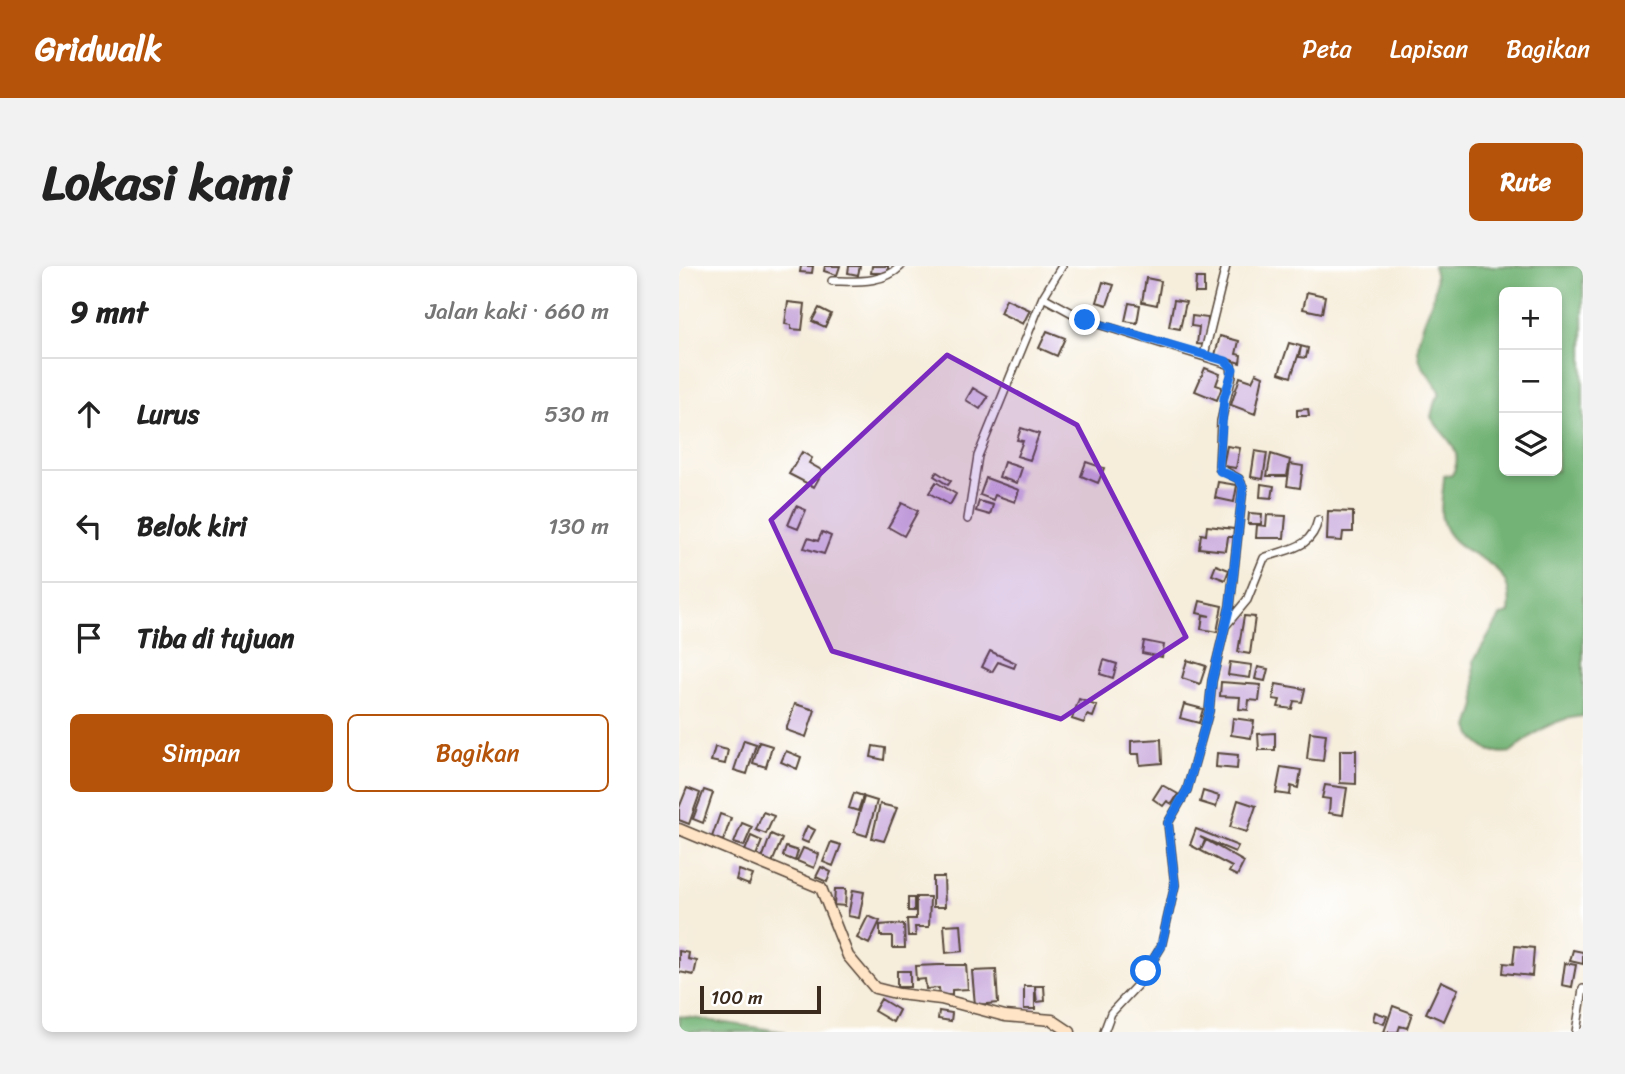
<!DOCTYPE html>
<html lang="id">
<meta charset="utf-8">
<style>
body{margin:0;font-family:Sriracha,sans-serif;background:#f2f2f2;color:#222}
.controls{position:absolute;right:21px;top:21px;display:grid;overflow:hidden;border-radius:10px;box-shadow:0 4px 10px #0003}
.controls button{width:63px;height:63px;display:grid;place-items:center;padding:0;border:0;border-bottom:2px solid #e0e0e0;background:#fff;color:#222;font:35px sans-serif}
.scale{position:absolute;left:21px;bottom:18px;width:121px;box-sizing:border-box;padding-left:7px;border:4px solid #3b2a1e;border-top:0;font-size:19px;line-height:24px;white-space:nowrap;color:#3b2a1e;-webkit-text-stroke:5px #fff;paint-order:stroke}
.stop{position:absolute;width:21px;height:21px;margin:-16px;border:5px solid #1a73e8;border-radius:50%;background:#fff}
.stop.end{background:#1a73e8;border-color:#fff;box-shadow:0 2px 7px #0008}
.list{margin:0;padding:0;list-style:none}
h2{display:flex;justify-content:space-between;align-items:center;height:91px;margin:0;padding:0 28px;font-size:30px}
h2 small{font-size:23px;font-weight:400;color:#767676}
.list li{display:grid;grid-template-columns:46px 1fr auto;gap:21px;align-items:center;box-sizing:border-box;height:112px;padding:0 28px;border-top:2px solid #e0e0e0}
.list b{display:block;font-size:26px;white-space:nowrap}
.list em{font-size:23px;font-style:normal;color:#767676}
.actions{display:flex;gap:14px;padding:21px 28px}
.actions a{flex:1;padding:16px 0;border:2px solid #b45309;border-radius:10px;text-align:center;font-size:24px;color:#b45309}
.actions .main{background:#b45309;color:#fff}
.icon{flex:none;width:38px;height:38px;fill:none;stroke:currentColor;stroke-width:2;stroke-linecap:round;stroke-linejoin:round}
.map{position:relative;flex:none;width:904px;height:766px;overflow:hidden;border-radius:10px}
header{display:flex;align-items:center;gap:42px;box-sizing:border-box;height:98px;padding:0 35px;background:#b45309;color:#fff}
header strong{font-size:33px}
nav{display:flex;gap:38px;margin-inline-start:auto;font-size:24px}
.intro{display:flex;align-items:center;justify-content:space-between;box-sizing:border-box;height:168px;padding:0 42px}
h1{margin:0;font-size:49px}
.button{padding:18px 32px;border-radius:10px;background:#b45309;color:#fff;font-size:24px;font-weight:700}
main{display:flex;gap:42px;padding:0 42px}
aside{flex:1;background:#fff;border-radius:10px;box-shadow:0 4px 10px #0003}
.map>svg:first-child{display:block}
.forest{fill:#73b476;stroke:#576f4a;stroke-width:2;fill-rule:evenodd}
.building{fill:#ccafde}
.lines{fill:none;stroke-linecap:round;stroke-linejoin:round}
.street-casing{stroke:#57473a;stroke-width:10}
.secondary-casing{stroke:#57473a;stroke-width:13}
.street{stroke:#fff;stroke-width:7}
.secondary{stroke:#ffe4c6;stroke-width:10}
.route{stroke:#1a73e8;stroke-width:9}
.marked{fill:#7b2cbf;fill-opacity:0.2;stroke:#7b2cbf;stroke-width:5;stroke-linejoin:round}
</style>
<header>
<strong>Gridwalk</strong>
<nav><a>Peta</a><a>Lapisan</a><a>Bagikan</a></nav>
</header>
<div class="intro"><h1>Lokasi kami</h1><a class="button">Rute</a></div>
<main>
<aside>
<h2>9 mnt<small>Jalan kaki · 660 m</small></h2>
<ul class="list">
<li><svg class="icon" aria-label="ahead" viewBox="0 0 24 24"><path d="M12 20V5M6 11l6-6 6 6"/></svg><div><b>Lurus</b></div><em>530 m</em></li>
<li><svg class="icon" aria-label="left" viewBox="0 0 24 24"><path d="M17 20v-9H6M10 6l-5 5 5 5"/></svg><div><b>Belok kiri</b></div><em>130 m</em></li>
<li><svg class="icon" aria-label="arrive" viewBox="0 0 24 24"><path d="M6 21V4h12l-3 4 3 4H6"/></svg><div><b>Tiba di tujuan</b></div></li>
</ul>
<div class="actions"><a class="main">Simpan</a><a>Bagikan</a></div>
</aside>
<div class="map">
<svg width="904" height="766" viewBox="0 0 904 766">
<rect width="100%" height="100%" fill="#fff"/>
<filter id="ink" filterUnits="userSpaceOnUse"><feTurbulence type="fractalNoise" baseFrequency=".0143" numOctaves="2"/><feDisplacementMap in="SourceGraphic" scale="14" xChannelSelector="R" yChannelSelector="G"/><feConvolveMatrix kernelMatrix="1 2 1 2 8 2 1 2 1" color-interpolation-filters="sRGB"/></filter>
<filter id="wash" filterUnits="userSpaceOnUse"><feTurbulence type="fractalNoise" baseFrequency=".00686" numOctaves="4" result="noise"/><feDisplacementMap in="SourceGraphic" scale="28" xChannelSelector="R" yChannelSelector="G"/><feGaussianBlur stdDeviation="1.57" result="paint"/><feColorMatrix in="noise" values="0 0 0 0 0 0 0 0 0 0 0 0 0 0 0 0 0 1.4 0 .05"/><feComposite in="paint" operator="in"/></filter>
<g filter="url(#wash)">
<rect width="100%" height="100%" fill="#f6edda"/>
<!-- forest -->
<path class="forest" d="M754 0H904V450C874 453 855 466 833 486 814 489 796 482 790 461L797 439 795 394 822 349 830 347C838 284 774 298 763 253 760 241 765 223 765 210L773 209C788 182 763 171 752 151L756 134 761 129C757 112 740 104 739 85 738 56 765 28 754 0ZM878 26V205H825V26Z
M0 750 107 766H0Z"/>
<g id="blocks">
<!-- building -->
<path class="building" d="M122 0H134L133 7 121 6Z
M146 0H161L158 9 145 5Z
M170 0H181L179 9 169 7Z
M193 0H209V7H192Z
M467 12 482 15 478 39 463 36Z
M517 12H525V27H516Z
M424 16 435 19 428 39 418 36Z
M628 26 646 30 643 47 624 43Z
M327 33 351 44 344 58 321 47Z
M495 34 507 36 501 63 490 61Z
M109 36 126 38 123 64 112 63V59L106 58Z
M450 37 461 39 458 57 446 55Z
M140 42 152 48 146 61 133 55Z
M513 50 529 52 527 79 518 78 520 61 512 60Z
M368 65 386 72 378 90 360 82Z
M541 70 560 75 557 88 562 89 561 97 536 89Z
M610 77 629 82 627 92 620 91 622 81 612 111 600 107Z
M526 102 541 108 537 119 543 121 538 134 516 125Z
M577 107 584 110 576 148 552 139 561 111 573 115Z
M294 122 309 131 301 143 287 134Z
M629 143 630 150H618V144Z
M342 162 360 168 351 194 338 190 344 175 338 174Z
M548 180 561 182 557 202 544 200Z
M576 185 588 187 584 213 572 211Z
M123 186 133 192 130 197 144 205 135 221 110 208Z
M592 188 611 194 608 210H588Z
M325 196 343 202 338 217 320 211Z
M407 196 425 202 419 217 402 210Z
M611 198 624 200 621 222 608 220Z
M258 206 272 215 269 219 255 210Z
M307 212 340 224 336 236 316 229 314 234 301 229Z
M257 216 277 228 271 239 250 227Z
M539 216 558 219 555 236 536 232Z
M582 218 595 220 593 232 581 231Z
M300 235 314 239 311 249 297 245Z
M223 237 239 245 225 270 209 261Z
M117 240 127 244 119 263 109 259Z
M649 245 674 246V266H664L663 275 648 274Z
M570 247 583 248 582 258H569Z
M588 249 607 250 605 272H577L578 259 587 260Z
M528 260 555 263 554 271H549L547 285 520 282 522 268 527 269Z
M143 266 152 270 145 288 125 282 129 272 139 275Z
M537 299 550 304 546 314 533 309Z
M521 335 543 340 538 366 522 363 524 349 531 350 518 347Z
M565 350 576 351 571 388 559 386Z
M465 375 485 379 483 391 463 387Z
M311 385 337 397 335 402 319 396 313 406 303 401Z
M425 394 438 398 434 412 421 408Z
M508 394 527 400 521 418 503 412Z
M551 396 573 399 571 412 549 409Z
M579 401 589 403 586 415 576 413Z
M542 416 582 419 580 435 570 434 569 444 560 443 561 431 541 430Z
M597 418 626 423 623 436 615 435 613 443 599 441 601 434 594 433Z
M400 433 418 440 414 451 408 449 405 457 393 453Z
M116 438 136 444 127 471 107 464Z
M505 438 524 443 520 457 501 452Z
M554 452 575 455 572 472 552 469Z
M631 466 647 468 644 495 628 493Z
M596 467V484H580L579 468Z
M482 473 483 497 461 499 460 488H452V475Z
M65 474 77 478 68 508 55 504Z
M80 476 93 480 87 501 74 497Z
M194 480 206 482 205 494 192 491Z
M36 481 49 484 46 498 32 495Z
M661 484H677V518L661 517Z
M107 485 122 491 118 503 102 496Z
M538 487 559 489 558 503 537 501Z
M602 501 622 504 619 522 612 520 611 529 597 527Z
M483 519 499 528 493 538 488 535 484 540 474 533Z
M646 519 668 522 664 549 650 547 651 533 643 532Z
M8 522 21 527 10 558 0 554V542Z
M25 524 34 527 24 557 14 553Z
M524 525 540 530 537 541 521 536Z
M175 527 184 530 179 545 170 542Z
M185 531 198 535 188 570 175 566Z
M559 534 577 540 568 566 551 561Z
M201 538 218 542 205 575 193 572Z
M84 546 95 550 87 568 77 564Z
M41 548 52 552 44 575 33 571Z
M63 557 73 561 65 580 55 577Z
M128 560 136 564 129 577 122 574Z
M517 563 559 580 556 586 521 571 526 574 522 584 527 574 565 596 558 610 550 606 553 601 511 579Z
M92 568 103 573 93 597 83 593Z
M72 570 83 575 76 592 65 587Z
M152 576 162 579 154 600 144 596Z
M107 581 119 585 116 595 104 590Z
M124 582 140 588 135 602 118 595Z
M142 601 152 606 148 616 137 611Z
M60 604 74 609 70 619 57 614Z
M254 611H265L266 641H254Z
M156 623H167L166 640 155 639Z
M174 624 185 626 180 652 169 650Z
M237 631H251L250 661H236L237 670H229L228 653H237Z
M229 632H235V645H229Z
M189 650 201 655 190 678 178 672Z
M213 658 225 659 226 682H213V670H201V659Z
M282 658 284 685 267 687 265 659Z
M836 680 855 682 853 710 824 707 825 697 834 698Z
M894 684 904 686V698L891 695Z
M0 685 10 687 9 693 18 695 15 709 0 706Z
M886 697 897 699 893 721 883 719Z
M260 699H287L289 723 273 724V729L261 730 260 722 247 723 246 713 237 714 236 700Z
M317 704 319 737 296 739 293 705Z
M218 705H231V721H218Z
M762 715 779 723 765 755 747 747Z
M345 720H356V743H345Z
M356 720H365L366 735 358 736Z
M202 733 220 744 214 756 195 745Z
M714 740 733 747 728 762 721 760 719 766H705Z
M260 745 273 747 272 755 259 753Z
M696 746 708 750 705 758 694 754Z"/>
</g>
</g>
<g filter="url(#ink)">
<use href="#blocks" fill-opacity="0" stroke="#57473a" stroke-width="2"/>
<g class="lines">
<defs>
<path id="street" d="M153 15C176 15 204 18 222 0
M364 31 406 54 552 99 553 110 542 155 540 202 560 213 564 221 551 340 533 415 530 445 508 524 489 557 496 619 482 681 460 717 432 747 425 766
M525 89 547 0
M289 253 299 190 364 31 383 0
M548 358 568 334 585 292C609 282 632 284 639 254
M897 766 904 723"/>
<path id="secondary" d="M0 563 142 622 169 690 196 722 220 728 262 733 326 750 373 754 391 766"/>
</defs>
<!-- street casing -->
<use href="#street" class="street-casing"/>
<!-- secondary casing -->
<use href="#secondary" class="secondary-casing"/>
<!-- street -->
<use href="#street" class="street"/>
<!-- secondary -->
<use href="#secondary" class="secondary"/>
</g>
</g>
<g class="lines" filter="url(#ink)">
<!-- route -->
<path class="route" d="M406 54 547 95 554 103 545 132 540 199 541 205 560 213 564 221 551 340 533 415 530 445 508 524 489 557 496 619 482 681 467 705"/>
</g>
<!-- marked area -->
<path class="marked" d="M268 89 398 159 507 371 382 453 153 385 92 254Z"/>
</svg>
<div class="controls">
<button>+</button>
<button>−</button>
<button><svg class="icon" aria-label="layers" viewBox="0 0 24 24"><path d="M12 4l9 5-9 5-9-5zM3 14l9 5 9-5"/></svg></button>
</div>
<div class="scale">100 m</div>
<div class="stop" style="left:467px;top:705px"></div>
<div class="stop end" style="left:406px;top:54px"></div>
</div>
</main>
